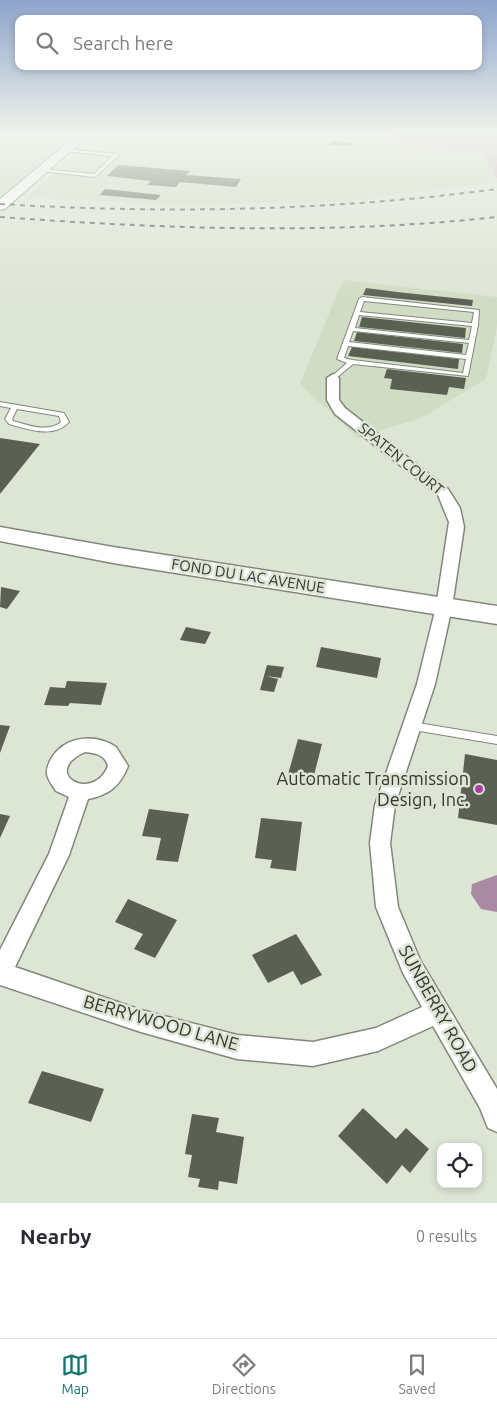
<!DOCTYPE html>
<style>
body{margin:0;font-family:Ubuntu,sans-serif;background:#f2f2f3;color:#2b2b33}
.controls{position:absolute;right:15px;bottom:15px;display:grid;overflow:hidden;border-radius:10px;box-shadow:0 2px 8px #0003}
.controls button{width:45px;height:45px;display:grid;place-items:center;padding:0;border:0;border-bottom:1px solid #e1e1e2;background:#fff;color:#2b2b33;font:25px sans-serif}
.list{margin:0;padding:0;list-style:none}
h2{display:flex;justify-content:space-between;align-items:center;height:65px;margin:0;padding:0 20px;font-size:21px}
h2 small{font-size:16px;font-weight:400;color:#7c7c81}
.icon{flex:none;width:28px;height:28px;fill:none;stroke:currentColor;stroke-width:2;stroke-linecap:round;stroke-linejoin:round}
.map{position:relative;flex:none;width:497px;height:1203px;overflow:hidden}
.search{position:absolute;background:#fff;box-shadow:0 2px 8px #0003;left:15px;right:15px;top:15px;height:55px;display:flex;align-items:center;gap:12px;box-sizing:border-box;padding:0 18px;border-radius:10px;color:#7c7c81;font-size:19px}
.sheet{height:135px;background:#fff}
nav{display:flex;justify-content:space-around;align-items:center;box-sizing:border-box;height:70px;border-top:1px solid #e1e1e2;background:#fff;font-size:14px;color:#7c7c81}
nav a{display:grid;justify-items:center;gap:2px}
nav .on{color:#0f766e}
.map>svg:first-child{display:block}
.built{fill:#d1dcc5}
.green{fill:#c9b4c6}
.water{fill:#a88ba3}
.building{fill:#5a6153}
.lines{fill:none;stroke-linecap:round;stroke-linejoin:round}
.lane-casing{stroke:#81887a;stroke-width:2}
.street-casing{stroke:#81887a;stroke-width:3}
.secondary-casing{stroke:#81887a;stroke-width:2}
.primary-casing{stroke:#81887a;stroke-width:3}
.lane{fill:#fff;fill-rule:evenodd}
.street{fill:#fff;fill-rule:evenodd}
.secondary{fill:#fff;fill-rule:evenodd}
.primary{fill:#fff;fill-rule:evenodd}
.rail{stroke:#545850;stroke-width:2;stroke-dasharray:5 5;stroke-linecap:butt}
.poi-dot{fill:#ab40a1;stroke:#dde5d5;stroke-width:2}
.labels{text-anchor:middle;stroke-width:5;stroke-linejoin:round;paint-order:stroke}
.street-label{font-size:15px;fill:#343731;stroke:#dde5d5}
.near-poi-label{font-size:18px;fill:#343731;stroke:#dde5d5;text-anchor:end}
.near-street-label{font-size:18px;fill:#343731;stroke:#dde5d5}
</style>
<div class="map">
<svg width="497" height="1203" viewBox="0 0 497 1203">
<rect width="100%" height="100%" fill="#dde5d5"/>
<!-- built -->
<path class="built" d="M0 134H74L3 196H0Z
M97 134H397L399 143 481 152 497 182 349 201 175 205 28 197Z
M343 280 497 297V326L486 379 423 417 358 438 300 384Z"/>
<!-- green -->
<path class="green" d="M397 134H497V179L481 152 399 143Z"/>
<!-- water -->
<path class="water" d="M497 875V912L481 909 471 894 472 884Z"/>
<!-- building -->
<path class="building" d="M331 141 353 143 351 146 329 145Z
M118 165 190 171 186 175 241 179 236 187 180 182 176 187 147 185 151 181 107 176Z
M105 189 161 195 156 200 100 195Z
M366 288 397 292 473 300 472 306 363 295Z
M362 317 466 328 465 338 359 327Z
M357 332 463 344 462 353 354 341Z
M352 347 459 359 458 369 348 356Z
M387 369 466 378 464 389 449 387 447 395 390 389 392 379 384 378Z
M0 438 40 444 0 494Z
M1 587 20 591 7 609 0 607Z
M186 627 211 632 205 644 180 640Z
M321 647 381 658 377 678 316 667Z
M267 665 284 667 281 678 266 676 278 679 274 692 260 690Z
M67 681 107 683 101 705 70 703 68 706 44 705 50 687 65 688Z
M0 725 10 726 0 753Z
M298 739 322 744 312 783 287 778Z
M465 754 497 760V825L458 818Z
M149 809 189 814 178 862 156 860 161 838 142 836Z
M0 814 10 816 0 838Z
M261 818 302 822 296 871 270 868 272 860 255 858Z
M128 899 177 920 155 958 134 949 143 934 115 922Z
M296 934 322 975 301 985 293 971 268 983 252 955Z
M42 1071 104 1089 91 1122 28 1103Z
M363 1108 396 1139 406 1128 429 1149 410 1173 402 1165 387 1184 338 1136Z
M192 1114 219 1118 216 1132 244 1137 237 1184 219 1181 218 1190 198 1187 200 1179 188 1177 192 1155 185 1154Z"/>
<g class="lines">
<defs>
<path id="lane" d="M63 149 117 154 119 155 95 177 40 171V170L42 169 94 174 113 156 65 151Z
M362 297 479 310 478 325 468 376 353 364 335 379H331V377L347 363 337 359 359 299ZM364 301 474 312 472 323 360 312ZM359 315 472 326 469 340 355 328ZM353 331 469 343 466 355 349 342ZM348 346 466 359 463 373 352 360 344 358Z
M0 402 64 413 69 422C53 439 28 429 9 424L5 419 11 408 0 406ZM17 409 59 416 61 422C48 433 28 425 13 421L12 419Z
M412 722 497 736V744L408 729 407 726 408 723Z"/>
<path id="street" d="M333 374 339 378V400L345 408 448 489 460 508 464 527 452 607 435 684 395 805 390 843 398 907 420 960 497 1089V1132L488 1128 480 1108 433 1026 378 1051 313 1066 237 1059 141 1032 0 985V950L49 854 69 797 56 791C53 786 48 780 47 774 46 769 49 763 51 759 64 736 95 733 116 747L128 766C120 786 109 795 88 799L69 855 15 967 141 1010 237 1035 313 1042 376 1028 422 1007 403 973 376 907 370 843 375 805 417 684 436 607 449 522 438 495 335 414 327 400V378ZM85 752C96 753 105 755 108 766 93 804 39 773 85 752Z"/>
<path id="secondary" d="M78 134H90L5 209 0 210V199Z"/>
<path id="primary" d="M0 527 113 547 497 606V624L113 563 0 541Z"/>
</defs>
<!-- lane casing -->
<use href="#lane" class="lane-casing"/>
<!-- street casing -->
<use href="#street" class="street-casing"/>
<!-- secondary casing -->
<use href="#secondary" class="secondary-casing"/>
<!-- primary casing -->
<use href="#primary" class="primary-casing"/>
<!-- lane -->
<use href="#lane" class="lane"/>
<!-- street -->
<use href="#street" class="street"/>
<!-- secondary -->
<use href="#secondary" class="secondary"/>
<!-- primary -->
<use href="#primary" class="primary"/>
<!-- rail -->
<path class="rail" d="M0 204C167 214 331 211 497 189
M0 217C166 229 331 235 497 217"/>
</g>
<!-- sky -->
<linearGradient id="sky" x2="0" y2="1"><stop stop-color="#8ea4cc"/><stop offset="0.44" stop-color="#f0f3ec"/><stop offset="1" stop-color="#f0f3ec" stop-opacity="0"/></linearGradient>
<rect width="497" height="302" fill="url(#sky)"/>
<!-- markers -->
<circle class="poi-dot" cx="479" cy="789" r="5"/>
<g class="labels">
<!-- street labels -->
<g class="street-label">
<text transform="translate(401 459) rotate(39)" y="5">SPATEN COURT</text>
<text transform="translate(248 576) rotate(9)" y="5">FOND DU LAC AVENUE</text>
</g>
<!-- near-poi labels -->
<g class="near-poi-label">
<text x="469" y="785">Automatic Transmission<tspan x="469" dy="21">Design, Inc.</tspan></text>
</g>
<!-- near-street labels -->
<g class="near-street-label">
<text transform="translate(438 1009) rotate(61)" y="6">SUNBERRY ROAD</text>
<text transform="translate(161 1023) rotate(16)" y="6">BERRYWOOD LANE</text>
</g>
</g>
</svg>
<div class="controls">
<button><svg class="icon" aria-label="locate" viewBox="0 0 24 24"><circle cx="12" cy="12" r="6"/><path d="M12 2v4M12 18v4M2 12h4M18 12h4"/></svg></button>
</div>
<div class="search"><svg class="icon" aria-label="search" viewBox="0 0 24 24"><circle cx="10" cy="10" r="6"/><path d="M15 15l6 6"/></svg>Search here</div>
</div>
<section class="sheet">
<h2>Nearby<small>0 results</small></h2>
<ul class="list">
</ul>
</section>
<nav>
<a class="on"><svg class="icon" aria-label="map" viewBox="0 0 24 24"><path d="M3 6l6-2 6 2 6-2v14l-6 2-6-2-6 2zM9 4v14M15 6v14"/></svg>Map</a>
<a><svg class="icon" aria-label="directions" viewBox="0 0 24 24"><path d="M12 3l9 9-9 9-9-9zM9 14v-3h6M13 9l2 2-2 2"/></svg>Directions</a>
<a><svg class="icon" aria-label="saved" viewBox="0 0 24 24"><path d="M7 4h10v16l-5-4-5 4z"/></svg>Saved</a>
</nav>
